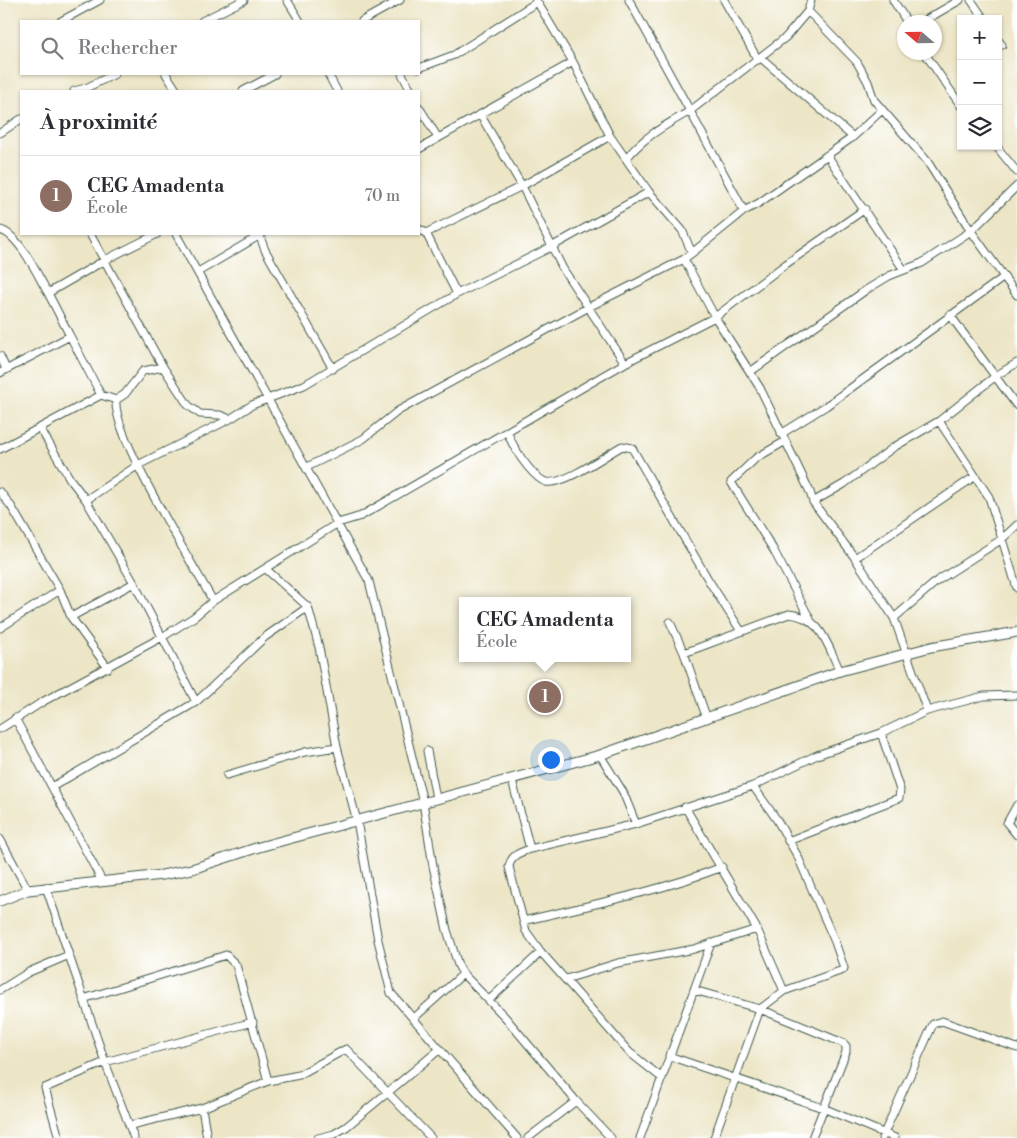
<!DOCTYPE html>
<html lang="fr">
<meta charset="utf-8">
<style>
body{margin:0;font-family:"Libre Bodoni",serif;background:#f7f7f7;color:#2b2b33}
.controls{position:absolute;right:15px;top:15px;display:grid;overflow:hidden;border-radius:0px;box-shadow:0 1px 4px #0004}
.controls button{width:45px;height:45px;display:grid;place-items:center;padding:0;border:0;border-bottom:1px solid #e1e1e2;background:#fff;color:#2b2b33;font:25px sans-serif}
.compass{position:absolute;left:897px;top:15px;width:45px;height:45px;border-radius:50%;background:#fff;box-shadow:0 1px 4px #0004;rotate:290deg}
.you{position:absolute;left:550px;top:759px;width:18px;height:18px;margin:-12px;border:4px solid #fff;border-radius:50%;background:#1a73e8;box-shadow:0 0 0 8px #1a73e833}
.badge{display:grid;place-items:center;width:32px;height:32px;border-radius:50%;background:#db2777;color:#fff;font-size:16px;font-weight:700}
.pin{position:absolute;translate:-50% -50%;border:2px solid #fff;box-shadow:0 1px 5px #0006}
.popup{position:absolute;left:459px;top:597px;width:172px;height:65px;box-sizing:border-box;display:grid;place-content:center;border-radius:0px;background:#fff;filter:drop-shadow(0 1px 4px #0005);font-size:16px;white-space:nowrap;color:#7c7c81}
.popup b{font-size:19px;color:#2b2b33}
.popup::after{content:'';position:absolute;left:50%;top:100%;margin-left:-10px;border:10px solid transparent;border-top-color:#fff}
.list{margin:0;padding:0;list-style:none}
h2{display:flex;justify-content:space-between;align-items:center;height:65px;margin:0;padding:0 20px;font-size:21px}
h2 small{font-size:16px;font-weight:400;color:#7c7c81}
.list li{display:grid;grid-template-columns:32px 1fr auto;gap:15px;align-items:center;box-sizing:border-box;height:80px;padding:0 20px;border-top:1px solid #e1e1e2}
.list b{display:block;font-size:19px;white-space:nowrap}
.list p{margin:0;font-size:16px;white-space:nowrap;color:#7c7c81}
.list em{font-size:16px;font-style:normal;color:#7c7c81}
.icon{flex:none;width:28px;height:28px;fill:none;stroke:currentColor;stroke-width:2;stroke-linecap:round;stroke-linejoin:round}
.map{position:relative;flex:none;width:1017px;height:1138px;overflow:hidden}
.search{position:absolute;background:#fff;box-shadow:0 1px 4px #0004;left:20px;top:20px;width:400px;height:55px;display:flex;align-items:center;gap:12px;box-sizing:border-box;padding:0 18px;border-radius:0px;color:#7c7c81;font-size:19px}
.panel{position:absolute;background:#fff;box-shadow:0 1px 4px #0004;left:20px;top:90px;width:400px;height:145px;border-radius:0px}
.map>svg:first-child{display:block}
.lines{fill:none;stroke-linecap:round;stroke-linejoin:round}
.minor-casing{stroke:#3e564a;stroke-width:9}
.tertiary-casing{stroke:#3e564a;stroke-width:11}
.minor{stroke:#fff;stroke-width:7}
.tertiary{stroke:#fff;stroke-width:9}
</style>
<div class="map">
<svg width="1017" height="1138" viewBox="0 0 1017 1138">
<rect width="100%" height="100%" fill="#fff"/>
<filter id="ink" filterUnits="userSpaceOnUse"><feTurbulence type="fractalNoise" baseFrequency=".02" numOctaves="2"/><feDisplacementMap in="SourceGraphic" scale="10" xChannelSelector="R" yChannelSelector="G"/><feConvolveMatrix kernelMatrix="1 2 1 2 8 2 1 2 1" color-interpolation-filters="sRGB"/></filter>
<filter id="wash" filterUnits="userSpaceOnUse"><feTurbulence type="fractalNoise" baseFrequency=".0096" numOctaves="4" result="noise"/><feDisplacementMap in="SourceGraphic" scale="20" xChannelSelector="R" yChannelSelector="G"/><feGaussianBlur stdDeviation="1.12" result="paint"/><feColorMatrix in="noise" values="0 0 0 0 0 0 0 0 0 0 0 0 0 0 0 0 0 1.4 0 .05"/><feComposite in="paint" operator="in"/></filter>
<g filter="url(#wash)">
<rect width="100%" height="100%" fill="#ece5c6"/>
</g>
<g filter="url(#ink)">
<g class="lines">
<defs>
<path id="minor" d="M287 0 300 21
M724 0 758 60
M893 0 907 22
M971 0 984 19
M808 11 857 62 868 82 874 100 927 161 971 231 1017 295
M61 21 100 0
M202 21 244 0
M362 21 400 0
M922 22 960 0
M998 40 1002 45
M924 52 961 106
M761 58 853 137
M419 68 454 55 537 2
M166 74 177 91
M328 74 337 91
M402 74 411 91
M74 91 86 88 115 74
M243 91 275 74
M419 107 438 138
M481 116 522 186 563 269 625 363
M0 133 21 119
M996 146 1017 172
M419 149 573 62
M827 155 904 270
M626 159C643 137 666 125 690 111L629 0
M744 211 690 111 786 37 808 11 811 0
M419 229 426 233 457 294
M0 230C19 234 38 276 48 293
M426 233 522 186 610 136
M90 234 163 367 188 405 200 414 220 415 230 419 252 405 304 385 457 294 553 246 649 192
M176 234 369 581 423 802 433 866 447 930 458 965 463 974 505 1017 576 1101 611 1138
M259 234 265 250 333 369
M692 253 744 211 759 203 853 137 882 110
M684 259 715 317 760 388 810 492 813 502 855 558 894 618 927 711
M198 272 262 234
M950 315 1017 406
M70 336 48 293 105 260 157 234
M0 356 6 369
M750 372 866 290 889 276 922 263 971 231 1017 186
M0 373 70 336 101 395 116 400 125 394 143 371 163 367
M116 400C112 435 193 564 213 601
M939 421 989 497 1017 588
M40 428 70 479 86 500 134 583 196 702
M507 431C512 445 519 456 528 467 533 473 539 480 546 482 563 486 606 455 622 446L632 448 709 581 741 631
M781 434 826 406 1004 277
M784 442 756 458 731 482 773 549 810 619
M0 449 101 395
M307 467 363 439 398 411 589 307 684 259 692 253 682 230 649 192 610 136 573 62 536 0
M0 492 11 506 60 590 71 617 108 668
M86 500 138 465 230 419
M813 502 844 484 894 447 939 421 997 375 1017 363
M855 558 974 477
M266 569 308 607 319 647 337 747 357 821 378 940 391 993 517 1138
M71 617 134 583
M894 618 937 581 1002 539 1017 525
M670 622 684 653 707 719
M0 628 60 590
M684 653 789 614C822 617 827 645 840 671
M15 718 102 881
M0 729 44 701 164 636 194 617 213 601 338 523 361 516 625 363 715 317 786 264 865 209
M427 751 436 798
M600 755 623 792 636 824
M227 775 305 752 337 747
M512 780 530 849C519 853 511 855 509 867L526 931 541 952 629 1052 662 1078
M52 787 196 702 265 637 308 607
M1017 805 1007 823 1017 835
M685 807 757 929 784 991
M0 839 28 890
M788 841 899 798 900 790 881 733
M530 849 636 824 753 786 817 755 881 733 927 711 984 696 1017 695
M46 887 105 1062 134 1138
M523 921C590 905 658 892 722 867
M566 979 618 963 694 949 757 929
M0 990 29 972 69 955
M694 990 760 1009 843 1043 846 1046V1052L812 1138
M83 999 226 955 236 965 268 1081
M489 1000 541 952
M413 1019 463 974
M669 1056 823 1108 895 1138
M202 1108 207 1138
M131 1125 202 1108 268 1081 299 1075 346 1049 431 1138
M59 1138 45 1088 105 1062 253 1022
M318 1138 334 1134 346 1127 440 1049
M528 1138 576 1101
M640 1138 711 943
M714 1138 760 1009 784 991 843 970 844 968 835 942 798 857 777 820 753 786
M882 1138 933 1024 942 1021 1017 1048"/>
<path id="tertiary" d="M0 901 28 890 162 875 192 869 259 847 600 755 840 671 931 647 1017 632"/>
</defs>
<!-- minor casing -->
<use href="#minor" class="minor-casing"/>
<!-- tertiary casing -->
<use href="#tertiary" class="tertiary-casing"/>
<!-- minor -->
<use href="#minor" class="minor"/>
<!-- tertiary -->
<use href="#tertiary" class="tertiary"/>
</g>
</g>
</svg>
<div class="controls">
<button>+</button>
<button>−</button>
<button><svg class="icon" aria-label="layers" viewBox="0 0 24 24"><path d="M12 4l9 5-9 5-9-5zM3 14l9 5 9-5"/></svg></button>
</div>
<svg class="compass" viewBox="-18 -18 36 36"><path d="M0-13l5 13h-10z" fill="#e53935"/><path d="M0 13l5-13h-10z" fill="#7c7c81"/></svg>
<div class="you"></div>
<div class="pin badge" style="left:545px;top:697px;background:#8d6e63">1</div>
<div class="popup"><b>CEG Amadenta</b>École</div>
<div class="search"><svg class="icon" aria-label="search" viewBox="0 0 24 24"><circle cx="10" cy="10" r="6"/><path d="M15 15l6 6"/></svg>Rechercher</div>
<section class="panel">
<h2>À proximité<small></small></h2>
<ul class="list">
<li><span class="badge" style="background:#8d6e63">1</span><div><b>CEG Amadenta</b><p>École</p></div><em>70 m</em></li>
</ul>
</section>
</div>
